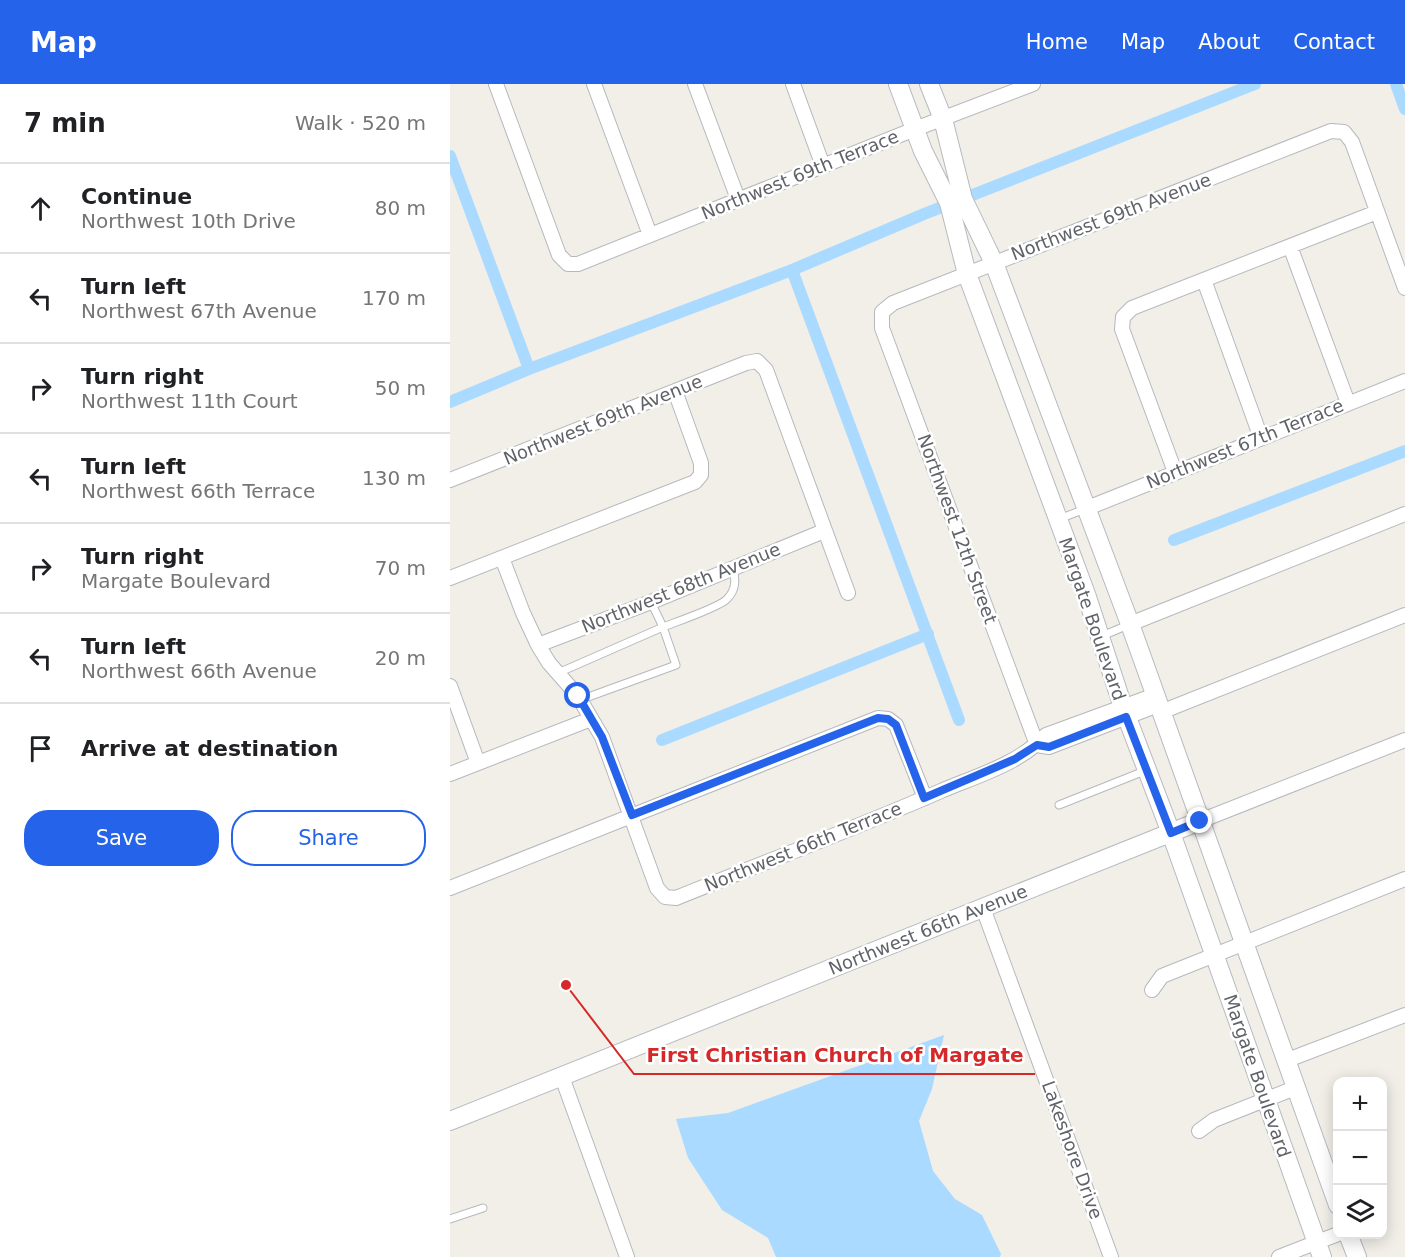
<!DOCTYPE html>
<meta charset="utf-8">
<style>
body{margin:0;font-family:"DejaVu Sans",sans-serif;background:#f6f6f6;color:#202124}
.controls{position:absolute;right:18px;bottom:18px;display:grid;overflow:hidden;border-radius:12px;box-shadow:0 3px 15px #0003}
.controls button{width:54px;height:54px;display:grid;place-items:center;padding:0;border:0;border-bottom:2px solid #e0e0e0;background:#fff;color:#202124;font:30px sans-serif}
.stop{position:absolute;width:18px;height:18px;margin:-14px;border:4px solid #2563eb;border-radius:50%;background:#fff}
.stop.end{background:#2563eb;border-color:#fff;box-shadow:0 2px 6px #0008}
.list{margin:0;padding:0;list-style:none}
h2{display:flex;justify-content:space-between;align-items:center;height:78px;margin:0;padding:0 24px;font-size:26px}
h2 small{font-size:20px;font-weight:400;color:#757577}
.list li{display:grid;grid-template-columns:39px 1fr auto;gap:18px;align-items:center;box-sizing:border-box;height:90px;padding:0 24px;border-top:2px solid #e0e0e0}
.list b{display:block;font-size:22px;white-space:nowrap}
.list p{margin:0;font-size:20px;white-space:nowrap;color:#757577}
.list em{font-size:20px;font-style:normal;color:#757577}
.actions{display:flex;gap:12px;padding:18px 24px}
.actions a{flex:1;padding:14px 0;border:2px solid #2563eb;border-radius:24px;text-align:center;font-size:21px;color:#2563eb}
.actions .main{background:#2563eb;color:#fff}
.icon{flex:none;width:33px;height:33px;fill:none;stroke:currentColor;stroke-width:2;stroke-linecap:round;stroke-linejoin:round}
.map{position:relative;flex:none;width:955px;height:1173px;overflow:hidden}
header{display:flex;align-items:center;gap:36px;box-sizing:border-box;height:84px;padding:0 30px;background:#2563eb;color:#fff}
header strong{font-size:28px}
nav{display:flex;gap:33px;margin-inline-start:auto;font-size:21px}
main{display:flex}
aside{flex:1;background:#fff}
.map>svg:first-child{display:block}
.water{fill:#aadaff}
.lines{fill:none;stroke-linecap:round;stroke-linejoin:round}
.canal{stroke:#aadaff;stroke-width:12}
.lane-casing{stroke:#b5b8bc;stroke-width:9}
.street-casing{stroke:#b5b8bc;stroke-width:16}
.secondary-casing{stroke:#b6babf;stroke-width:20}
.lane{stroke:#fff;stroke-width:7}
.street{stroke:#fff;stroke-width:14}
.secondary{stroke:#fff;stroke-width:18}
.route{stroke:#2563eb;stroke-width:8}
.labels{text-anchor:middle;stroke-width:5;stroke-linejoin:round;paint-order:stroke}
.street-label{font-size:18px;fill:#5f6368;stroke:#fff}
.leader{fill:none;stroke:#d62828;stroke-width:2}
.callout-dot{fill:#d62828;stroke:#fff;stroke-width:2}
.callout-label{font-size:20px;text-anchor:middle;font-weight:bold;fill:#d62828;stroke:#fff;stroke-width:5;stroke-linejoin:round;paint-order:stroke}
</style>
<header>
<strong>Map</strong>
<nav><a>Home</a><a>Map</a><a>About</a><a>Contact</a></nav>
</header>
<main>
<aside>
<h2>7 min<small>Walk · 520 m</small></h2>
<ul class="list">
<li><svg class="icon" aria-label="ahead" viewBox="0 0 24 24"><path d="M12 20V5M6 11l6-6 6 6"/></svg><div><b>Continue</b><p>Northwest 10th Drive</p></div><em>80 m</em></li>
<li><svg class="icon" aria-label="left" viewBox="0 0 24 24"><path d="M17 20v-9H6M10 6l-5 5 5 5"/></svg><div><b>Turn left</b><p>Northwest 67th Avenue</p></div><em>170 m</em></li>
<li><svg class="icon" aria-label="right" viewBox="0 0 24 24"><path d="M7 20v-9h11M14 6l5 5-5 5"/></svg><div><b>Turn right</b><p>Northwest 11th Court</p></div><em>50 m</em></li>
<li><svg class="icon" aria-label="left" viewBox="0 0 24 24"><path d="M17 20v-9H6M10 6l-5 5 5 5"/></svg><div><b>Turn left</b><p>Northwest 66th Terrace</p></div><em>130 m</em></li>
<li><svg class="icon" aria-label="right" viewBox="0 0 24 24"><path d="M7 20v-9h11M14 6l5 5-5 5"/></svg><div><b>Turn right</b><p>Margate Boulevard</p></div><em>70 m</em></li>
<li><svg class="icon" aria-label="left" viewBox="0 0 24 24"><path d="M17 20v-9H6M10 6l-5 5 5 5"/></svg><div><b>Turn left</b><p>Northwest 66th Avenue</p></div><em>20 m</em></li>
<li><svg class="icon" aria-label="arrive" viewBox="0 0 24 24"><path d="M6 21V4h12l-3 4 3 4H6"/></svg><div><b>Arrive at destination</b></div></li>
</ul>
<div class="actions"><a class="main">Save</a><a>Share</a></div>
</aside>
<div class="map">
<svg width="955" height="1173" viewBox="0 0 955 1173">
<rect width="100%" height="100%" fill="#f1efe8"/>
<!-- water -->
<path class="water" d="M494 951 482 1005 469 1037 483 1087 505 1115 532 1131 551 1170 550 1173H326L318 1154 272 1126 238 1074 226 1035 278 1029Z"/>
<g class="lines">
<!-- canal -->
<path class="canal" d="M946 0 955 25
M0 72 79 285
M342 186 509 636
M0 318 79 285 342 186 474 130 805 0
M724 456 955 367
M212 656 478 550"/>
<defs>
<path id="lane" d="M609 435 635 425
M652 552 678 541
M108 589 213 543 201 518
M130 616 226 581 213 543C226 538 270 523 277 515 286 506 286 496 283 484
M609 721 697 686
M0 1135 33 1124"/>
<path id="street" d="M46 0 109 171 118 180H128L465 45 583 0
M144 0 200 151
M245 0 288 115
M343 0 373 82
M840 162 898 319
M754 196 811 354
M725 388 672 245 673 233 682 224 927 128
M0 396 296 279 307 277 316 286 398 509
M635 425 955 297
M52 474 73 529 88 561 99 579 128 612 152 653 207 804 215 813 226 814C315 778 404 745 491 707 526 692 569 680 596 651L705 611
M0 494 245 398 251 391V379L225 307
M680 540 955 430
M88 561 201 518 374 447
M0 602 28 679
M711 628 955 531
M587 661 432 244V228L443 219 881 47 894 48 902 58 955 204
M587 661 599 663 708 621
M0 690 141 635
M750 737 955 656
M0 804 428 634 438 635 446 641 475 714
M533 824 661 1173
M702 906 712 892 955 795
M835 977 955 931
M112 993 177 1173
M749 1047 764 1036 845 1004
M829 1173 888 1150"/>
<path id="secondary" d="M448 0 473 67 499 119 517 190 637 513 673 623 721 749 872 1173
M479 0 493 35 513 115 544 179 680 540 888 1121
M0 1037 750 737
M898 1150 907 1173"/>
</defs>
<!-- lane casing -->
<use href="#lane" class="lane-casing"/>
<!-- street casing -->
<use href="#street" class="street-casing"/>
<!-- secondary casing -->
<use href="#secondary" class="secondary-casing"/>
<!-- lane -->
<use href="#lane" class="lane"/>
<!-- street -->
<use href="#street" class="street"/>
<!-- secondary -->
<use href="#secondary" class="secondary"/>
</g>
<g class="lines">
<!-- route -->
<path class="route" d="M128 612 152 653 182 731 428 634 438 635 446 641 474 714 565 675 587 661 599 663 676 633 721 749 750 737"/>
</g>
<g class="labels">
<!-- street labels -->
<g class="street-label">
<text transform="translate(350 91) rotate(-22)" y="6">Northwest 69th Terrace</text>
<text transform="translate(661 133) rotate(-21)" y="6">Northwest 69th Avenue</text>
<text transform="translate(153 336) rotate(-22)" y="6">Northwest 69th Avenue</text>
<text transform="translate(795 360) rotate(-22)" y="6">Northwest 67th Terrace</text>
<text transform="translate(507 445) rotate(70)" y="6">Northwest 12th Street</text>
<text transform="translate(231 504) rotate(-22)" y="6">Northwest 68th Avenue</text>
<text transform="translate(642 535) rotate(71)" y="6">Margate Boulevard</text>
<text transform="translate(353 763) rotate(-22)" y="6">Northwest 66th Terrace</text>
<text transform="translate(478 846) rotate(-22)" y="6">Northwest 66th Avenue</text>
<text transform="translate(807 992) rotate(71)" y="6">Margate Boulevard</text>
<text transform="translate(622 1066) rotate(70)" y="6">Lakeshore Drive</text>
</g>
</g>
<!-- callouts -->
<path class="leader" d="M116 901L184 990H585"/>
<circle class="callout-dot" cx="116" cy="901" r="6"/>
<g class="callout-label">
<text x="385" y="978">First Christian Church of Margate</text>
</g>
</svg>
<div class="controls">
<button>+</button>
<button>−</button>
<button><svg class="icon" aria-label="layers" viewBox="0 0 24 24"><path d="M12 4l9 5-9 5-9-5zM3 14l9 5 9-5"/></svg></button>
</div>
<div class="stop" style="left:128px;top:612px"></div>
<div class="stop end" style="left:750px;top:737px"></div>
</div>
</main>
